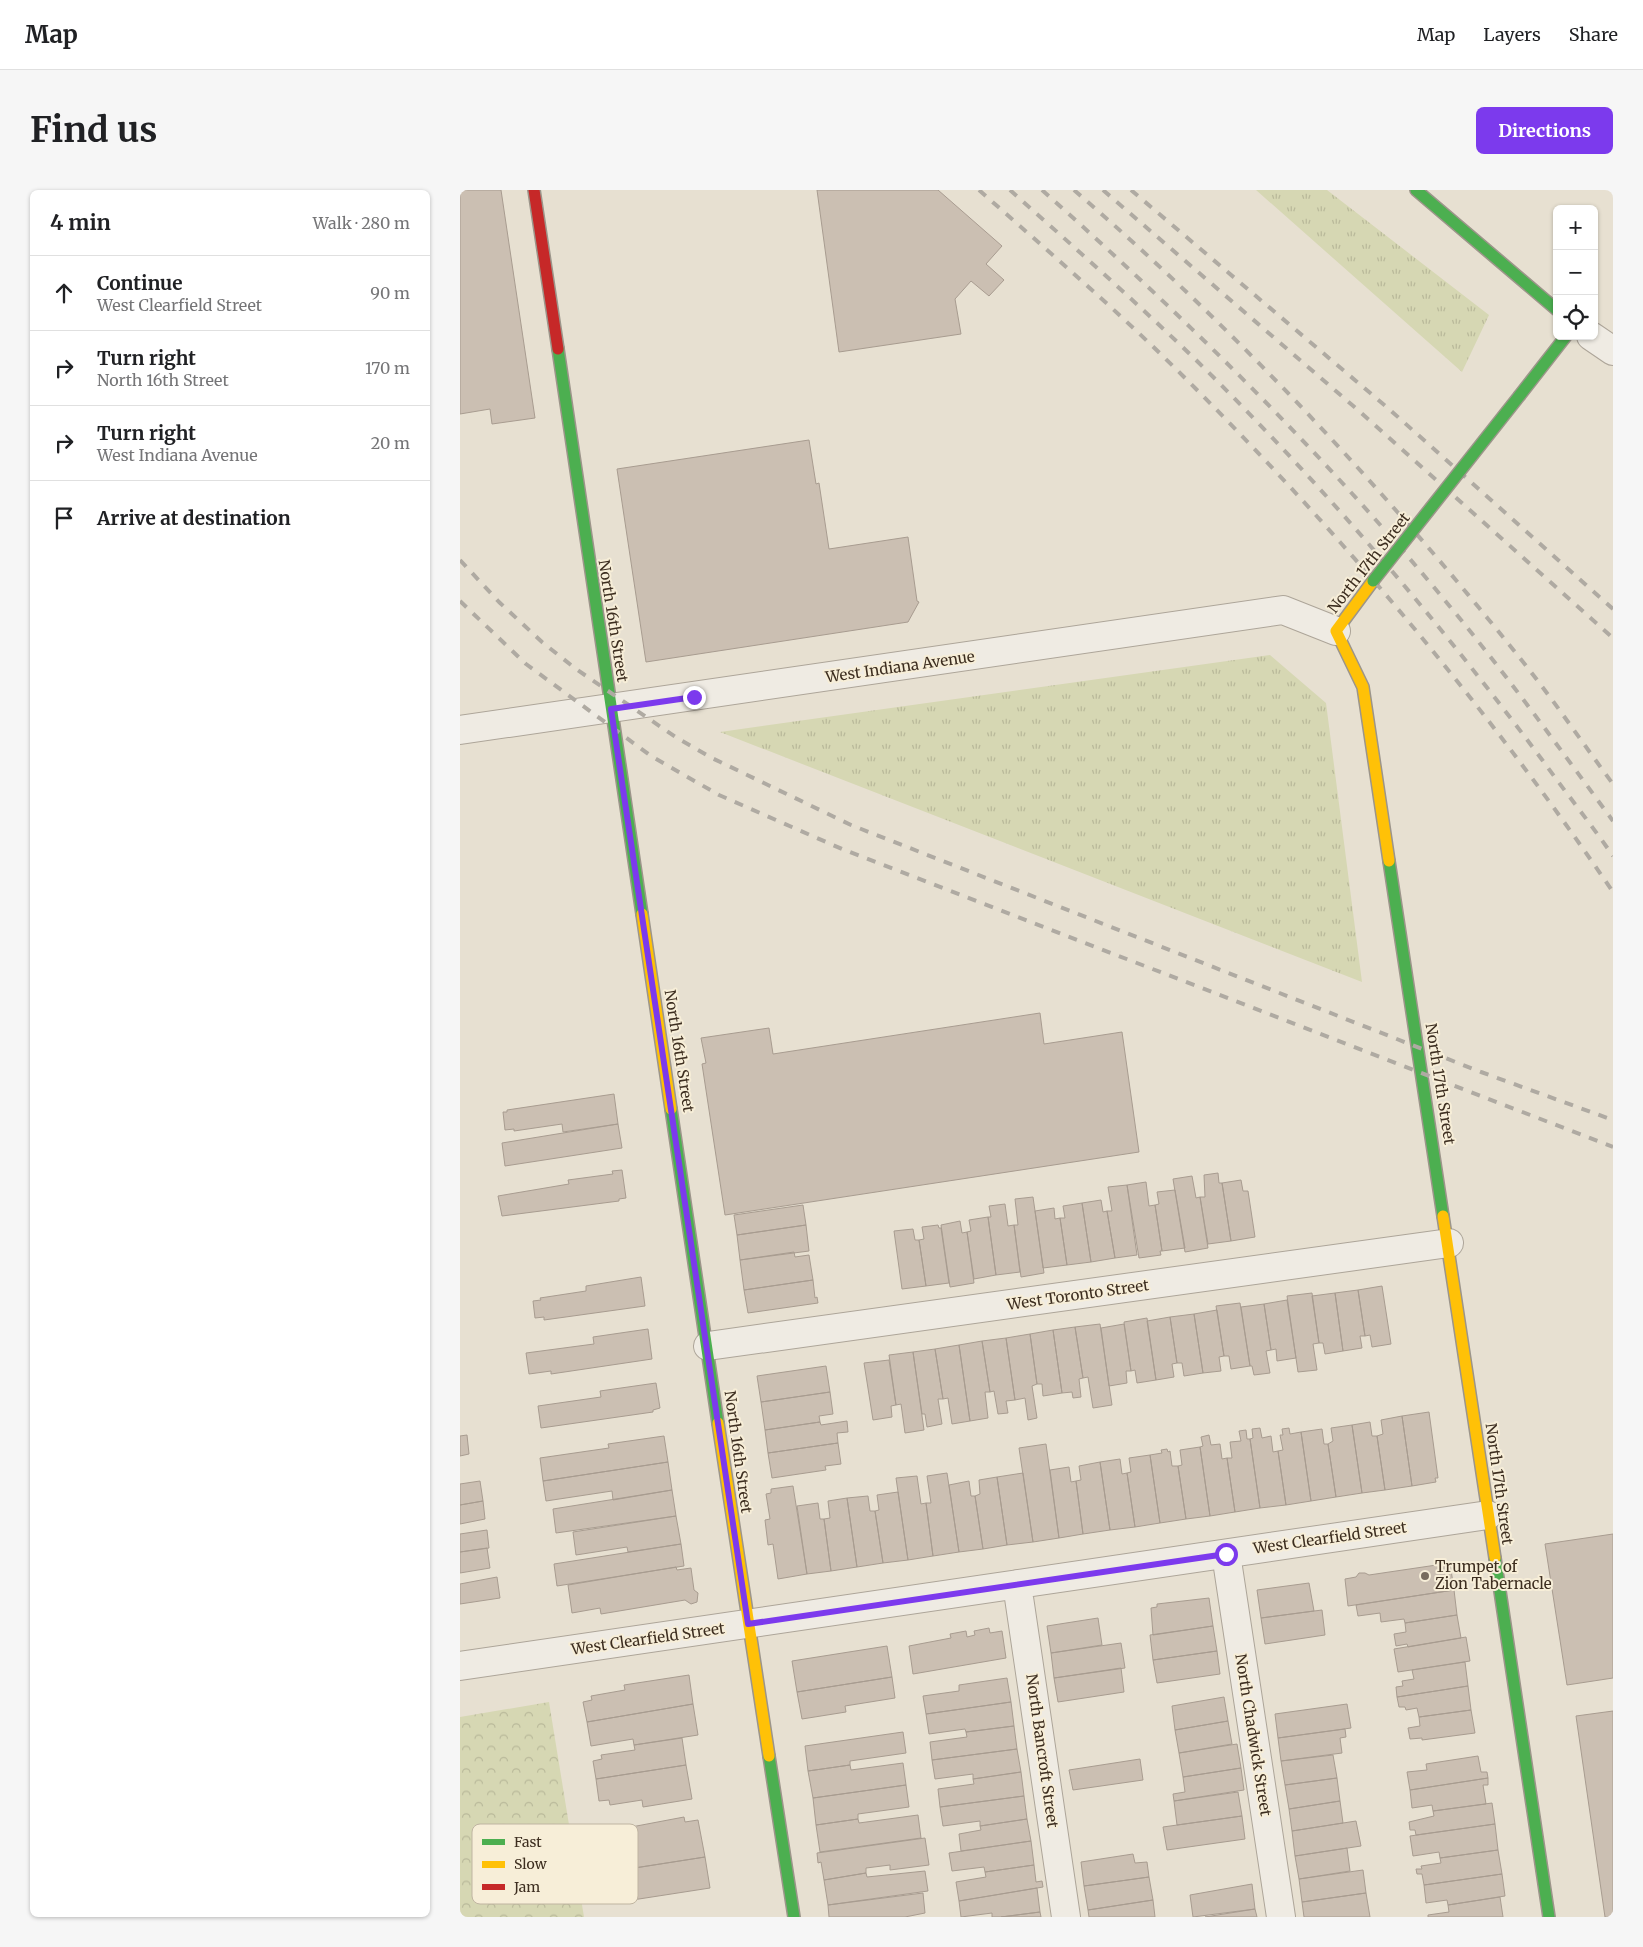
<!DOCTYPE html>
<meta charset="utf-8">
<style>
body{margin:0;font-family:Merriweather,serif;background:#f6f6f6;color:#202124}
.controls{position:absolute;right:15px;top:15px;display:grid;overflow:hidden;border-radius:8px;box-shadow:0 1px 4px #0004}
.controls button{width:45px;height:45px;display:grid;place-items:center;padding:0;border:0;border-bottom:1px solid #e0e0e0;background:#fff;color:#202124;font:25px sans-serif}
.stop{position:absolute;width:15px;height:15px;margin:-11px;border:4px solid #7c3aed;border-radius:50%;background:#fff}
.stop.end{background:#7c3aed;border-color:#fff;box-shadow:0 1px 5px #0008}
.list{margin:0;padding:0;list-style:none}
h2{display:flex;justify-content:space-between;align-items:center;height:65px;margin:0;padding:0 20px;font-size:21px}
h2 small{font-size:16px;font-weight:400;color:#757577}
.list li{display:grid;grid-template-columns:32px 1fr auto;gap:15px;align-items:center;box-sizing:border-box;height:75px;padding:0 20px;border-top:1px solid #e0e0e0}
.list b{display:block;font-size:19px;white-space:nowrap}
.list p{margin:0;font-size:16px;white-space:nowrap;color:#757577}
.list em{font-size:16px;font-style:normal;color:#757577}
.icon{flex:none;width:28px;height:28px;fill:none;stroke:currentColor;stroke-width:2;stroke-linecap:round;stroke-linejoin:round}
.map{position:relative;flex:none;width:1153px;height:1727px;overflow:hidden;border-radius:8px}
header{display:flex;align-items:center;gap:30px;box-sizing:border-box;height:70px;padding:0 25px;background:#fff;border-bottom:1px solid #e0e0e0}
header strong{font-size:24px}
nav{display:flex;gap:28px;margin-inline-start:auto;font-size:18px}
.intro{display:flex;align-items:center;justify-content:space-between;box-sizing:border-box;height:120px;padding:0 30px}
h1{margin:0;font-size:35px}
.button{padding:12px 22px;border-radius:8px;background:#7c3aed;color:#fff;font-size:18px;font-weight:700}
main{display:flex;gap:30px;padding:0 30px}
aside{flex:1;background:#fff;border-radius:8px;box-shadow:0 1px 4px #0004}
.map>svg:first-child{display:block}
.grass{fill:url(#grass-tufts)}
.park{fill:url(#park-crowns)}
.building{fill:#cbbfb2;stroke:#a89c90}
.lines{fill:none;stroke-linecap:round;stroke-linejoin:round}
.street-casing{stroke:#ada599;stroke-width:30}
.fast-casing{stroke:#9c958a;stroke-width:14}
.slow-casing{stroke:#9c958a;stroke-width:14}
.jam-casing{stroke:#9c958a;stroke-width:14}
.street{stroke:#efebe3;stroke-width:28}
.fast{stroke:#4caf50;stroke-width:11}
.slow{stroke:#ffc107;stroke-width:11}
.jam{stroke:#c62828;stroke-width:11}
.rail{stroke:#afaaa2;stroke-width:4;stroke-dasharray:9 9;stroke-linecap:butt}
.fast-bridge-casing{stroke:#9c958a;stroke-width:14;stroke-linecap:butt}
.fast-bridge{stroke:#4caf50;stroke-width:11}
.route{stroke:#7c3aed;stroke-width:6}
.poi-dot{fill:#786c5e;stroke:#f7eed8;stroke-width:2}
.labels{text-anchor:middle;stroke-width:4;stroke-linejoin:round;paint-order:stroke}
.street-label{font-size:15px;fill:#3d2e20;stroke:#f7eed8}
.poi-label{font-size:15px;fill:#3d2e20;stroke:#f7eed8;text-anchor:start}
.key{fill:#f7eed8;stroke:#bfb4a1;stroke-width:1}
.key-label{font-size:14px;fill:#3d2e20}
</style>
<header>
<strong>Map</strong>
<nav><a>Map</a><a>Layers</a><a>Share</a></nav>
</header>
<div class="intro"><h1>Find us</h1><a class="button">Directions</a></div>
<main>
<aside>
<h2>4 min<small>Walk · 280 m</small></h2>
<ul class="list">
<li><svg class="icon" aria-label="ahead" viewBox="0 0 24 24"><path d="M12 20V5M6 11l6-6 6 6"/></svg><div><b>Continue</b><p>West Clearfield Street</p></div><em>90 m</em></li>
<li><svg class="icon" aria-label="right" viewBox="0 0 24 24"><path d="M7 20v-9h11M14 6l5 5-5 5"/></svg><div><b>Turn right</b><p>North 16th Street</p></div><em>170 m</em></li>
<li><svg class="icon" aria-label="right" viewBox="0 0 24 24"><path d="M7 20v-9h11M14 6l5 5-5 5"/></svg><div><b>Turn right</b><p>West Indiana Avenue</p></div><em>20 m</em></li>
<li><svg class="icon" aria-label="arrive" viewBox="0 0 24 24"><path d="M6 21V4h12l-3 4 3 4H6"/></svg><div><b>Arrive at destination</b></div></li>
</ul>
</aside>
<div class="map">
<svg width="1153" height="1727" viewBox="0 0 1153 1727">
<defs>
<pattern id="grass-tufts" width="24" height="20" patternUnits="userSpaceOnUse" patternTransform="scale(1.25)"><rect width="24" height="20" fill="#d6d7b3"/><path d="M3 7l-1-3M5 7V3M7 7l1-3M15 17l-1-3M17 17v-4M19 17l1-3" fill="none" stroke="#b9b99a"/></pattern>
<pattern id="park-crowns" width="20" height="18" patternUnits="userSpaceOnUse" patternTransform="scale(1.25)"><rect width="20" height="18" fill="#d6d7b3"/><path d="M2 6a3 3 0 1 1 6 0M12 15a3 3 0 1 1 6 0" fill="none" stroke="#b9b99a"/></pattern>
</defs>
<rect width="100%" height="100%" fill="#e7e0d1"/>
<!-- grass -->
<path class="grass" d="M796 0H867L1029 125 1002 182Z
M810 465 866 513 902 792 260 542Z"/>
<!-- park -->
<path class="park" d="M89 1512 124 1727H0V1527Z"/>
<!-- building -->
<path class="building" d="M0 0H41L75 228 32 234 30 219 0 224Z
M357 0H478L542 56 526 74 544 90 529 106 511 91 495 109 501 144 379 162Z
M349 250 356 294 359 293 369 359 448 347 457 411 459 412 448 432 186 472 157 279Z
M580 823 584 854 662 842 679 962 265 1025 242 874 246 873 241 848 309 838 313 864Z
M154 904 158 934 103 942 102 934 54 941V939L45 940 43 922H47V920Z
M158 934 162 958 45 976 42 953Z
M162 980 166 1008 159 1009V1011L42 1026 38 1006 109 994 108 990 153 984 152 981Z
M758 983 759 993H762L771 1051 748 1054 740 1007H745L744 985Z
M732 986 736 1008 740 1007 748 1058 725 1062 713 989Z
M781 990 783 1001H788L795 1047 771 1051 762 993Z
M686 992 689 1016 695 1015 702 1061H700L701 1065 679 1068 667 995Z
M667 995 677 1065 655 1068 647 1021H652L648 997Z
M715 1000 725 1058 702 1061 695 1015 699 1014 697 1002Z
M573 1007 584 1083 561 1087 554 1035H558L555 1009Z
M641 1010 643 1022 647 1021 655 1068 631 1072 622 1013Z
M622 1013 631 1072 607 1075 600 1028H605L603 1016Z
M545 1014 548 1036 554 1035 560 1082 536 1085 528 1027H531L529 1016Z
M343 1015 346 1035 277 1045 274 1025Z
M594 1018 595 1029 600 1028 607 1075 583 1078 575 1021Z
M528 1027 536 1085 514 1089 507 1042 511 1041 509 1030Z
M500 1031 502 1043 507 1042 514 1093 490 1097 481 1035Z
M346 1035 349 1061 280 1070 277 1045Z
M478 1035 479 1038H481L489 1093 466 1096 459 1050 464 1049 462 1037Z
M453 1039 455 1050H459L466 1096 442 1099 434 1041Z
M334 1062 335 1067 349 1065 353 1090 284 1100 280 1070Z
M181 1087 185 1116 84 1130V1127L75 1128 73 1111 81 1110 80 1108 126 1101V1096Z
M353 1090 355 1108 357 1107 358 1113 288 1123 284 1100Z
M922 1096 931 1154 912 1157 910 1145 905 1146 898 1100Z
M898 1100 905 1146H900L902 1158 883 1161 875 1103Z
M852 1103 859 1153 853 1154 857 1180 838 1182 827 1106Z
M875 1103 883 1161 865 1164 863 1153H859L852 1106Z
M827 1110 836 1168 817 1171 816 1159 811 1160 804 1114Z
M780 1113 790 1176 771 1179 769 1166H764L756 1116Z
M804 1114 811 1160 806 1161 810 1183 794 1185 792 1176H790L781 1117Z
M757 1120 764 1166 759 1167 761 1181 743 1183 734 1124Z
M734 1124 743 1183 724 1186 722 1173H717L710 1127Z
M710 1127 717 1173 712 1174 714 1187 696 1190 687 1131Z
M687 1128 696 1190 677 1193 675 1180 671 1181 664 1132Z
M640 1134 652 1215 633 1218 628 1187 623 1188 615 1137Z
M664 1134 671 1181H666L667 1193 649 1196 641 1138Z
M615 1137 623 1188 619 1189 621 1207 613 1208 612 1202 602 1203 593 1140Z
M188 1139 192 1169 91 1184V1181L69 1184 66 1163 134 1154 133 1147Z
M593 1140 602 1203 583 1206 582 1194H577L570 1144Z
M570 1144 577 1194 572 1196 577 1228 568 1230 565 1208 555 1210 546 1148Z
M546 1148 555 1210 546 1211 548 1223 538 1224 534 1201 530 1202 522 1151Z
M522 1151 530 1202H525L528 1228 510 1231 499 1155Z
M499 1155 510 1231 492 1234 488 1208 483 1209 475 1159Z
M475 1159 483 1209H478L482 1234 467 1237 465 1224H462L453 1162Z
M453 1162 464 1240 445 1243 441 1214 436 1215 429 1165Z
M429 1170 436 1215 431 1216 432 1227 413 1230 404 1173Z
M366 1176 370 1202 301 1212 297 1186Z
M196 1193 200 1218 193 1220V1222L81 1238 78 1216 141 1207 140 1201Z
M370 1202 373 1224 359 1226 360 1232 305 1240 301 1212Z
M969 1222 978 1288H975L976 1292 952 1296 942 1226Z
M942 1226 952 1296 925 1300 917 1246 923 1244 921 1230Z
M387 1231 388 1242 377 1243 378 1253 308 1263 305 1240 360 1232 361 1235Z
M910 1232 912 1246H917L925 1300 902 1303 892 1235Z
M892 1235 902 1303 876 1307 868 1254 873 1251 871 1238Z
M800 1238 802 1248 811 1246 813 1262 818 1261 826 1315 800 1318 790 1249 793 1248 792 1239Z
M829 1238 830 1244 841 1242 851 1311 826 1315 818 1261 823 1260 820 1245H823L822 1239Z
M862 1239 864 1254H868L876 1307 851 1311 841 1242Z
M786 1240 787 1249H790L800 1318 775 1322 767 1268H772L770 1252 781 1251 779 1241Z
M7 1245 9 1264 0 1266V1246Z
M749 1245 751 1255 760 1254 762 1269 767 1268 775 1322 750 1326 740 1257 743 1256 741 1247Z
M204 1246 208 1272 83 1291 80 1268 149 1258 148 1254Z
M378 1253 381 1274 365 1276 366 1280 312 1288 308 1263Z
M586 1254 599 1348 573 1352 559 1258Z
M740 1257 750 1326 726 1329 718 1276 722 1275 720 1260Z
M707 1259 708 1262 710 1261 712 1276H718L726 1329 700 1333 690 1265 702 1263 701 1260Z
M690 1265 700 1333 675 1337 667 1283 671 1282 669 1268Z
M660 1269 662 1284 667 1283 675 1337 650 1340 640 1272Z
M208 1272 212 1300 153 1310 152 1301 86 1311 83 1291Z
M640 1272 650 1340 623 1344 616 1291 621 1290 619 1276Z
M609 1277 611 1292 616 1291 623 1344 599 1348 590 1280Z
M487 1283 499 1362 473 1366 466 1313H471L467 1286Z
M563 1283 573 1352 547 1355 537 1287Z
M457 1286 461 1314 466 1313 473 1366 448 1370 436 1288Z
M537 1287 547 1355 523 1359 515 1306 520 1304 519 1290Z
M20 1291 23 1311 0 1315V1294Z
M509 1291 511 1306H515L523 1359 499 1362 489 1295Z
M333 1296 347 1384 318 1389 313 1354 308 1355 305 1330 310 1329 306 1304 311 1303V1299Z
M212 1300 216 1326 96 1343 93 1319Z
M438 1302 448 1370 423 1373 415 1321 419 1320 417 1305Z
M408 1306 410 1321H415L423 1373 397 1377 387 1308Z
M387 1308 397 1377 371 1381 364 1329 370 1328 368 1311Z
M23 1311 25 1329 0 1334V1315Z
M358 1313 360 1329H364L371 1381 347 1384 337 1316Z
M216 1326 221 1354 168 1362 167 1357 116 1365 113 1342Z
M27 1340 29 1358 0 1362V1344Z
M1153 1344V1488L1107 1495 1085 1354Z
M221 1354 224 1376 97 1396 94 1374Z
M27 1358 30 1378 0 1383V1362Z
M990 1373 994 1400 888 1416 885 1389 896 1387 899 1383H905L909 1385Z
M216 1377 217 1380 231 1378 234 1400 238 1403 237 1412 231 1414 225 1410 141 1424 140 1418 112 1423 108 1395Z
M37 1387 40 1408 0 1414V1394Z
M849 1393 854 1421 801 1428 797 1400Z
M994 1400 997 1425 945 1433 944 1429 921 1432 920 1423 898 1426 896 1415Z
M749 1408 753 1436 693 1445 691 1418 697 1417V1414Z
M862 1420 865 1445 805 1454 801 1428Z
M997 1425 1001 1448 948 1457 947 1454 936 1456 934 1444 946 1442 945 1433Z
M638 1428 642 1455 591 1463 587 1436Z
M753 1436 757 1461 693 1470 690 1445Z
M529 1438 530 1443 542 1441 546 1468 453 1484 449 1456 491 1448 490 1444 506 1441 507 1447 515 1445 514 1441Z
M1006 1447 1010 1471 938 1482 934 1459Z
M661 1453 665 1478 594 1488 591 1463Z
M427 1456 432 1487 337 1502 332 1471Z
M757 1461 760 1484 697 1493 693 1470Z
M1005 1472 1008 1496 937 1507 936 1497 943 1496 942 1491 954 1489 952 1480Z
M661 1478 664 1502 598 1512 594 1488Z
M229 1485 233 1514 127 1532 123 1512 132 1510 131 1506 165 1500 164 1495Z
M432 1487 435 1508 385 1516 386 1522 342 1529 337 1502Z
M547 1488 551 1512 466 1524 463 1506 499 1501V1495Z
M1008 1496 1011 1520 959 1527 957 1518 946 1520 945 1517H939L937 1507Z
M764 1507 768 1531 715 1540 712 1516Z
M551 1512 554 1536 506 1542 505 1539 469 1544 466 1524Z
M233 1514 238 1545 174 1555 173 1549 131 1556 127 1532Z
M887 1514 891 1538 818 1548 815 1524Z
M1011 1520 1015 1543 962 1550V1548L950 1549 948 1538 960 1536 959 1527Z
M1153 1521V1727H1145L1116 1526Z
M768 1531 772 1554 719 1563 715 1540Z
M554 1536 557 1559 472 1570 470 1552 507 1547 506 1542Z
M885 1539 886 1547 880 1548 882 1563 821 1571 818 1548Z
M443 1542 446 1563 390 1571V1575L348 1581 345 1556Z
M222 1548 226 1575 136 1589 133 1571 142 1569 141 1565 175 1560 174 1555Z
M777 1554 781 1578 723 1587 719 1563Z
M557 1559 561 1582 513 1589V1584L475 1589 472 1570Z
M873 1565 877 1588 825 1595 821 1571Z
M1018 1566 1021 1582H1027L1028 1588 950 1600 947 1582 967 1580 966 1574Z
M680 1569 683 1590 613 1600 609 1580Z
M443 1573 446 1595 353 1608 348 1581 390 1575 391 1580Z
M226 1575 232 1609 183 1617 182 1610 150 1615 149 1610 139 1611 136 1589Z
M781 1578 784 1600 714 1611 713 1604 725 1602 723 1587Z
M561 1582 564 1606 480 1617 478 1599 514 1594 513 1589Z
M877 1588 880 1611 829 1619 825 1595Z
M1028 1588V1595H1023L1026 1614 973 1621 972 1615 952 1618 950 1600Z
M446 1595 449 1617 398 1624V1629L356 1635 353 1608Z
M778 1602 782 1626 717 1635 714 1611Z
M564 1606 567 1629 520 1636V1631L483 1636 480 1617Z
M880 1611 883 1633 832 1641 829 1619Z
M1032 1613 1035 1634 956 1645 955 1640H950L949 1632 974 1626 973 1621Z
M458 1625 461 1648 360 1662 356 1635 398 1629 399 1633Z
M782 1626 785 1649 707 1660 703 1637Z
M224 1627 225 1632 238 1630 245 1667 161 1680 157 1656 153 1657 151 1643 167 1641 166 1638Z
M567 1629 571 1651 501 1661 499 1644 521 1640 520 1636Z
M896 1631 901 1656 835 1666 832 1641Z
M1035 1634 1038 1660 980 1668 979 1662 953 1666 950 1646Z
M465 1648 469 1675 430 1680V1675L406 1678V1683L364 1690 361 1672 358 1673 357 1663Z
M571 1651 574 1675 525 1682 524 1677 492 1681 489 1663Z
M887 1658 890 1681 839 1689 835 1666Z
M1038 1660 1042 1684 964 1695 962 1684H957L956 1679H962L961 1676 981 1673 980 1668Z
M673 1664 675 1673 687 1672 689 1687 624 1696 621 1672Z
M245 1667 250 1698 166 1711 149 1698 140 1700 137 1684Z
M574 1675 576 1692 582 1691 583 1697 499 1711 496 1692 526 1687 525 1682Z
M903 1680 906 1703 842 1712 839 1689Z
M465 1681 468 1701 368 1715 364 1690 406 1683 407 1687Z
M1042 1684 1045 1706 988 1715 987 1710 966 1713 964 1695Z
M689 1687 693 1710 628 1720 624 1696Z
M792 1694 795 1719 733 1727 730 1705Z
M577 1698 580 1722 541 1727H532V1723L501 1727 499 1711Z
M463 1703 465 1723 445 1727H369L368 1715Z
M906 1703 910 1727H844L842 1712Z
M1040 1707 1043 1727H968V1725L989 1722 988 1715Z
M693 1710 695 1727H629L628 1720Z
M795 1719 797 1727H745Z
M580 1722 581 1727H541Z"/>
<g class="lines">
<defs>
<path id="street" d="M1131 146 1153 161
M0 540 823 420 876 441
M248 1156 989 1053
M766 1364 821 1727
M557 1394 606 1727
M0 1476 1028 1325"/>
<path id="fast" d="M956 0 1097 120
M98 159 182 724
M1060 205 1106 146
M929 671 983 1026
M211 919 258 1233
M1035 1368 1089 1727
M309 1566 334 1727"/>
<path id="slow" d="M913 391 876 441 903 497 929 671
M182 724 211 919
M983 1026 1035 1368
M258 1233 309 1566"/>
<path id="jam" d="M74 0 98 159"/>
</defs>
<!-- street casing -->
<use href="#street" class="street-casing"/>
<!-- fast casing -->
<use href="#fast" class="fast-casing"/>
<!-- slow casing -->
<use href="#slow" class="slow-casing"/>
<!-- jam casing -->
<use href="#jam" class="jam-casing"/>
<!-- street -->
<use href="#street" class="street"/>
<!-- fast -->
<use href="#fast" class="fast"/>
<!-- slow -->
<use href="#slow" class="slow"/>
<!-- jam -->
<use href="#jam" class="jam"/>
<!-- rail -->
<path class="rail" d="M519 0C588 61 658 121 723 186 882 344 1027 517 1153 702
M550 0C613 56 676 112 737 171 863 295 978 430 1083 571 1106 603 1131 634 1153 666
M582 0C728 130 868 268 992 419 1049 488 1100 559 1153 631
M614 0C780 143 930 305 1067 477 1097 515 1124 555 1153 594
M643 0 899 221 1153 448
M671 0 929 219 1153 419
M0 370 39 412 82 452 116 479 217 548 252 568 391 635 1021 882 1153 930
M0 411 66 474 191 566 259 605 382 659 1153 957"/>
<defs>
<path id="fast-bridge" d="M913 391 1060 205"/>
</defs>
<!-- fast-bridge casing -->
<use href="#fast-bridge" class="fast-bridge-casing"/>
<!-- fast-bridge -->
<use href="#fast-bridge" class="fast-bridge"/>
</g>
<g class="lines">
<!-- route -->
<path class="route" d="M234 507 151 519 288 1434 766 1364"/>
</g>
<!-- markers -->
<circle class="poi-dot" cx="965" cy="1386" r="5"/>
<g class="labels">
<!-- street labels -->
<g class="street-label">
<text transform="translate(909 373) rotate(-52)" y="5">North 17th Street</text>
<text transform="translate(153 431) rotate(81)" y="5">North 16th Street</text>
<text transform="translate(440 477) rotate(-8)" y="5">West Indiana Avenue</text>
<text transform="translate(219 861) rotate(81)" y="5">North 16th Street</text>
<text transform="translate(980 894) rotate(81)" y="5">North 17th Street</text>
<text transform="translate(618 1105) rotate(-8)" y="5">West Toronto Street</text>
<text transform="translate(278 1262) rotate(82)" y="5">North 16th Street</text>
<text transform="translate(1039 1294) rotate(82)" y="5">North 17th Street</text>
<text transform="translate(870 1348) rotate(-8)" y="5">West Clearfield Street</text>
<text transform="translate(188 1449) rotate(-8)" y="5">West Clearfield Street</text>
<text transform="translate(793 1545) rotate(81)" y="5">North Chadwick Street</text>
<text transform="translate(582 1561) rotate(82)" y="5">North Bancroft Street</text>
</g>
<!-- poi labels -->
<g class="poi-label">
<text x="975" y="1382">Trumpet of<tspan x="975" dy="17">Zion Tabernacle</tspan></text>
</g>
</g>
<!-- legend -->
<rect x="12" y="1634" width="166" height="80" rx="8" class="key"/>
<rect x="22" y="1649" width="23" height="6" fill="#4caf50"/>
<rect x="22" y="1671" width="23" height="7" fill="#ffc107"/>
<rect x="22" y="1694" width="23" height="6" fill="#c62828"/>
<g class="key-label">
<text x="54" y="1657">Fast</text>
<text x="54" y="1679">Slow</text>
<text x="54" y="1702">Jam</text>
</g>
</svg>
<div class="controls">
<button>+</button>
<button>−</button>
<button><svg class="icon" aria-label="locate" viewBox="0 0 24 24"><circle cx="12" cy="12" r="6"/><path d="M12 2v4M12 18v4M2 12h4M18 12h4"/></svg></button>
</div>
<div class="stop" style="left:766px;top:1364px"></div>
<div class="stop end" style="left:234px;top:507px"></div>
</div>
</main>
